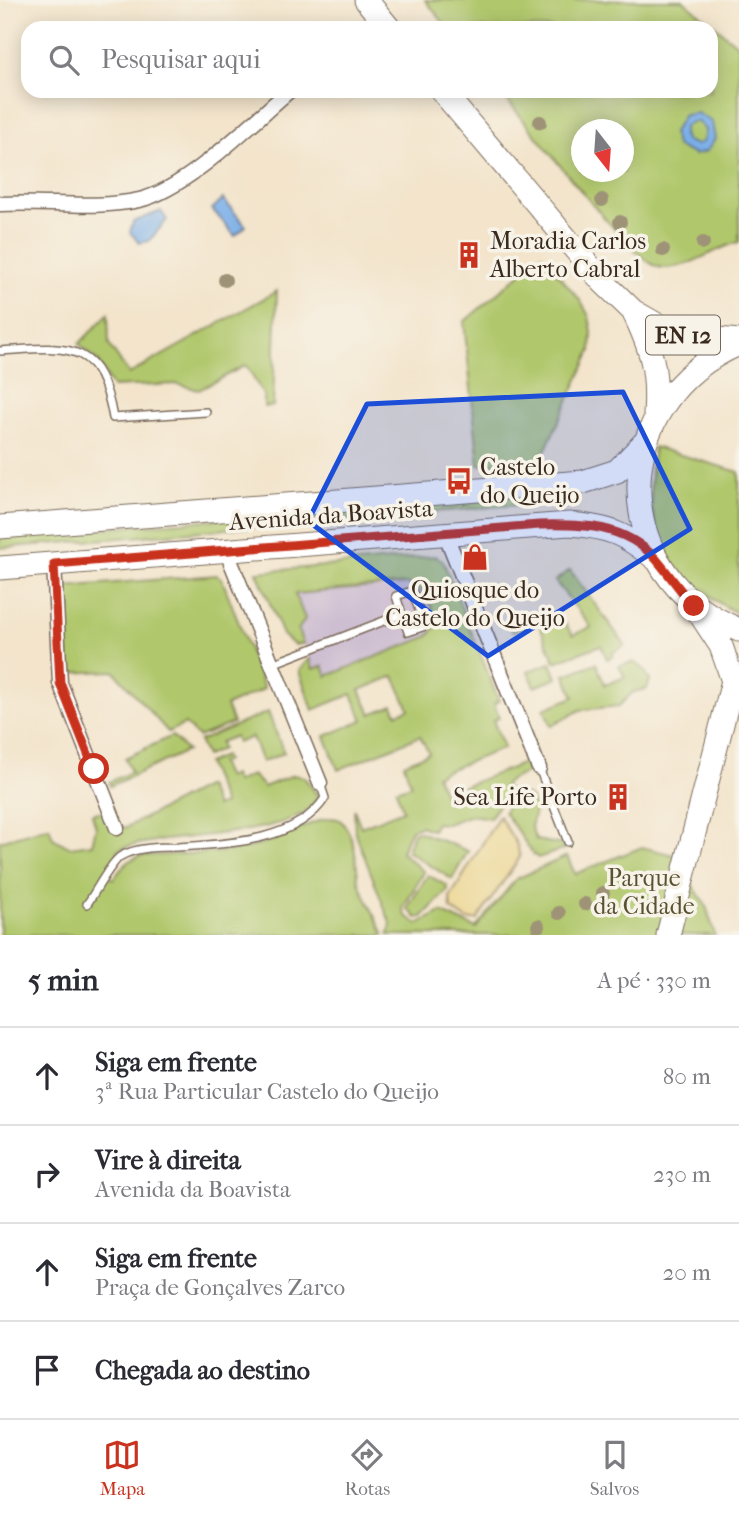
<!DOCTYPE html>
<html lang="pt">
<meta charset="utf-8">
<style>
body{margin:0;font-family:"IM FELL French Canon",serif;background:#f7f7f7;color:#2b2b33}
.compass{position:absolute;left:571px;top:119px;width:63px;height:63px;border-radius:50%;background:#fff;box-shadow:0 4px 18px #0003;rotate:163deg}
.stop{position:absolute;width:21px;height:21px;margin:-16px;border:5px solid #c8321e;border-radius:50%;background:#fff}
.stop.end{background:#c8321e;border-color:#fff;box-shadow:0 2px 7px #0008}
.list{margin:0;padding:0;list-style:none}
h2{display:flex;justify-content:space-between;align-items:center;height:91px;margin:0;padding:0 28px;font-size:30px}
h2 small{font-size:23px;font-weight:400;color:#7c7c81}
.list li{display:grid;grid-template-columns:46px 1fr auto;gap:21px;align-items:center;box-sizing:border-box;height:98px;padding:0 28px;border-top:2px solid #e1e1e2}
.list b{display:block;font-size:26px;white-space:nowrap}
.list p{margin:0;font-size:23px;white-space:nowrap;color:#7c7c81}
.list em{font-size:23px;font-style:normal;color:#7c7c81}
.icon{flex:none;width:38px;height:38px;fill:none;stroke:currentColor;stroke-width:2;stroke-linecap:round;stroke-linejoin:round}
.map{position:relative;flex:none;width:739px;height:935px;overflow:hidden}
.search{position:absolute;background:#fff;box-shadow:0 4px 18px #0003;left:21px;right:21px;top:21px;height:77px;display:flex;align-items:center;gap:18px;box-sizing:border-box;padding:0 24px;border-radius:21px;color:#7c7c81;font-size:26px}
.sheet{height:483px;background:#fff}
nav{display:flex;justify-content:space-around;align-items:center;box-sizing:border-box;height:98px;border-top:2px solid #e1e1e2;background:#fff;font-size:19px;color:#7c7c81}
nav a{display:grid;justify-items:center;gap:4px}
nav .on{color:#c8321e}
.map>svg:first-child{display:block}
.industrial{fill:#cebed1}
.green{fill:#b0c76c;stroke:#767845;stroke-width:2;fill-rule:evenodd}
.sand{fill:#eeda9e;stroke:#94825e;stroke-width:2}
.water{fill:#7bafe8;stroke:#5b6c83;stroke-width:2;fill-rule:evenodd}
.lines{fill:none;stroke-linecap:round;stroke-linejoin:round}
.service-casing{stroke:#7b6b5b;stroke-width:10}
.minor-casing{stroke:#7b6b5b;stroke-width:17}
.primary-casing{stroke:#7b6b5b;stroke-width:25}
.service{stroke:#fff;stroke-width:7}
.minor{stroke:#fff;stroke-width:14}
.primary{stroke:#fff;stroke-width:23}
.tree{fill:#9e9377}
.route{stroke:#c8321e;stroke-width:9}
.marked{fill:#1d4ed8;fill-opacity:0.2;stroke:#1d4ed8;stroke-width:5;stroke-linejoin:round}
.labels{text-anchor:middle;stroke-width:7;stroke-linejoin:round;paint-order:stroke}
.shield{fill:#f7f3e8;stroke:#73665b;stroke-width:2}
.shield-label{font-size:23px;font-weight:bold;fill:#3b2a1e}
.poi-label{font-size:24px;fill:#3b2a1e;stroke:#f7f3e8;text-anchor:start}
.street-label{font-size:24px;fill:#3b2a1e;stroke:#f7f3e8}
.park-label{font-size:24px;fill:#585132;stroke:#f7f3e8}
</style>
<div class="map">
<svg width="739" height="935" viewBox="0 0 739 935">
<rect width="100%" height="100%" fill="#f7f3e8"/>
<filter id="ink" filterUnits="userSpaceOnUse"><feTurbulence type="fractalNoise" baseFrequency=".0143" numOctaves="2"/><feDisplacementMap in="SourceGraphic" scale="14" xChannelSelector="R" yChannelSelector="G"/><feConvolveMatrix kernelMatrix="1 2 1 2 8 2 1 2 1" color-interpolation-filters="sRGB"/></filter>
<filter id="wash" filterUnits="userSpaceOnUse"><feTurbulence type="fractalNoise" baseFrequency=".00686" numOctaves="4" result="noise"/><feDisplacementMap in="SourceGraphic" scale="28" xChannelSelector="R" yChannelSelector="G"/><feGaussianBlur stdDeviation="1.57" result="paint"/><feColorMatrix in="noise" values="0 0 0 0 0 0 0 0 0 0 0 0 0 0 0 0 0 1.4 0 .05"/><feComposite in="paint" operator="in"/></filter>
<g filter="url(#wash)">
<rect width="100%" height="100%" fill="#f3e4cb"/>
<!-- industrial -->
<path class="industrial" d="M438 556 477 642 313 710 299 676 300 667 309 658 304 644 294 645 285 639 257 572Z"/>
<!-- green -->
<path class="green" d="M425 0H683L739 46V242C714 248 684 273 658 267 631 260 524 120 500 91H711V28H448ZM582 130H624V172H582Z
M542 255 580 300 589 316 592 332 591 351 545 451 536 459 479 465 464 322Z
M277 291 273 406 264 407V396L246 365 199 390 177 384 112 387 98 361 79 344 108 314 109 345 129 374Z
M654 447 739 472V614C664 576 641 529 654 447Z
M528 494V504L0 548V537Z
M435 556 443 561 499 701 494 703 499 718 493 720 504 748 436 775 444 794 524 763 528 772 510 780 503 787 508 789 490 818 471 815 447 824 436 823 432 830 420 826 411 829 401 852 424 872 403 908 405 915 418 924 441 912 476 928 516 879 567 856 575 874 642 847 674 855 706 906 715 935H388L391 925 355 832 354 809 361 827 403 810 396 790 411 785 404 764 429 753 420 736 338 770 325 736 363 720 352 694 313 710 299 671 309 658 313 669 323 666 327 676 427 637 435 628C436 609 426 588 406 584L295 594 305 619 298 630 303 644 294 645 283 635 257 572ZM394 676 409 709 397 714 393 705 371 714 360 690Z
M570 570 625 645 612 653 614 656 607 659 601 645 555 662 539 624 512 632 509 623 550 619 563 621 573 635 591 627 555 581Z
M217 575 222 579 264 689 226 706 233 723 198 737 185 724 168 732 114 671 66 673 63 587Z
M633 662 643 668 650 680 647 689 633 692 619 706 580 710 551 726 544 709 574 697 565 675 596 663 605 685 625 677 619 666Z
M551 663 557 678 535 687 528 671Z
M268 712 284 753 262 762 252 737 237 743 235 736 220 742 222 749 206 756 199 741Z
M172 736 187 751 110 786 109 782 131 772 125 758Z
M224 756 226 760 220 763 227 778 233 775 236 782 252 775 264 787 293 775 304 777 318 796C301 842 158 831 118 850V857L107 875 113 879 127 862 139 856C183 853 230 856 272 841 287 836 329 810 341 821 355 835 356 859 358 877 360 893 378 917 384 935H0V841L49 827 53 838 69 847 92 844 96 827 92 814 103 811 117 828 127 827 207 786 216 807 224 804 207 763Z
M515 791 528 796 536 807 531 827 536 840 563 845 565 849 538 858 534 855 504 812Z
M417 831 468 851 452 879 407 851 413 833Z
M428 875 447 886 448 890 422 917 417 918 407 908Z"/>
<!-- sand -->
<path class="sand" d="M499 816 517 845 520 857 477 920H468L451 909 450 898Z"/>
<!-- water -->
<path class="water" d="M697 113 712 122 715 139 707 151 695 155 676 146 673 132 684 115ZM691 122H698L705 130 703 141 697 145 686 141 683 135 684 127Z
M223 199 246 226 235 236 212 209Z
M161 211 167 220 149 241 139 243 130 232 133 222Z"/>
</g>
<g filter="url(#ink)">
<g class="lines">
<defs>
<path id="service" d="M0 351C68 347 99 338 113 418L206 412
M412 591 425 626 408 632 396 596Z
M272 664 402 614
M539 768 568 842
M87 904C95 893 111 862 121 856 137 847 160 847 178 847 225 844 297 842 325 798L320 783"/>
<path id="minor" d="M365 28 379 16
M0 204C46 201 93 210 139 200 186 190 251 123 289 91
M445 533 539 768
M226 550 320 783
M54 563 60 683 117 828"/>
<path id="primary" d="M366 0 389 28
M442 91 602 281 633 311 661 327 687 336 739 341
M633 311C652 350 658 371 655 415
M739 344C606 400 605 575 739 630
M0 527 583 482 617 471 644 443
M0 568 569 524C610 527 625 534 656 559
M668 935 733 681 721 646 700 614"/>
</defs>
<!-- service casing -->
<use href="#service" class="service-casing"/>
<!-- minor casing -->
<use href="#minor" class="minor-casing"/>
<!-- primary casing -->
<use href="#primary" class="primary-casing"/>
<!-- service -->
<use href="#service" class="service"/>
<!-- minor -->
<use href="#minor" class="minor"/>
<!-- primary -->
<use href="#primary" class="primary"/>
</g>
<!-- trees -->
<g class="tree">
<circle cx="540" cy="122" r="7"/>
<circle cx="602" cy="200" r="7"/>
<circle cx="620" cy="222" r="7"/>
<circle cx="703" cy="243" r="7"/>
<circle cx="663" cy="250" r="7"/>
<circle cx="225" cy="280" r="7"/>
<circle cx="603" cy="893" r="7"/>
<circle cx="585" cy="904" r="7"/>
<circle cx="559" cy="913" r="7"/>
<circle cx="538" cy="926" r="7"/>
</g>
</g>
<g class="lines" filter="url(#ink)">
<!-- route -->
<path class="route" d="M94 769 60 683 54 564 539 525C583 524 624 524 656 559 669 574 680 591 694 606"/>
</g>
<!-- marked area -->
<path class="marked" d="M623 392 690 529 488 656 308 521 367 404Z"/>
<!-- icons -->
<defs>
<symbol id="building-bare" viewBox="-9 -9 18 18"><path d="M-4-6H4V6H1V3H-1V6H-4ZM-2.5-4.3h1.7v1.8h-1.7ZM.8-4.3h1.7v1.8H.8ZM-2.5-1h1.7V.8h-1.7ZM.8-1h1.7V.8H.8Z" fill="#c8321e" stroke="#f7f3e8" stroke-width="2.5" paint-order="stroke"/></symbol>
<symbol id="bus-bare" viewBox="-9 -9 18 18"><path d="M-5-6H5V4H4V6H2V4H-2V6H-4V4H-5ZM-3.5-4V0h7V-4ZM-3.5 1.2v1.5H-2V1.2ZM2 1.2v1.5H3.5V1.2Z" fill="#c8321e" stroke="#f7f3e8" stroke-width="2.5" paint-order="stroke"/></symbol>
<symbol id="shop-bare" viewBox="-9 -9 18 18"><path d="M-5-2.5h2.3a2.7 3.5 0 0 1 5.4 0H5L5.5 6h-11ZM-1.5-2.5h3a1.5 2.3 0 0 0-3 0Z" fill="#c8321e" stroke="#f7f3e8" stroke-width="2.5" paint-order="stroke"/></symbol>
</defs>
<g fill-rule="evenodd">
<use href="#building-bare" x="450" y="236" width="38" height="38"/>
<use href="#bus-bare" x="440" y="462" width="38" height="38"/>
<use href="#shop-bare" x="456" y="538" width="38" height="38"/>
<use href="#building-bare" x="599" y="778" width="38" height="38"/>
</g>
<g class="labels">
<!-- shield labels -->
<rect class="shield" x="646" y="315.5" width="74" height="39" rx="5"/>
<g class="shield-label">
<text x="683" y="343">EN 12</text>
</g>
<!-- poi labels -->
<g class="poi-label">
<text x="490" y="249">Moradia Carlos<tspan x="490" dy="28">Alberto Cabral</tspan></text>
<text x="480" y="475">Castelo<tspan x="480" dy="28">do Queijo</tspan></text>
<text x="475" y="598" text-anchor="middle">Quiosque do<tspan x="475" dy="28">Castelo do Queijo</tspan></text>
<text x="597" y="805" text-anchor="end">Sea Life Porto</text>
</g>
<!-- street labels -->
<g class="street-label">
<text transform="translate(331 515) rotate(-4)" y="8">Avenida da Boavista</text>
</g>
<!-- park labels -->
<g class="park-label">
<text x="644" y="886">Parque<tspan x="644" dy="28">da Cidade</tspan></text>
</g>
</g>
</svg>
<svg class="compass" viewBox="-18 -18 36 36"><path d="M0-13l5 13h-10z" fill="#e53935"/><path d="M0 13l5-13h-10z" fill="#7c7c81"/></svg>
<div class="stop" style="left:94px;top:769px"></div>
<div class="stop end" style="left:694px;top:606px"></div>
<div class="search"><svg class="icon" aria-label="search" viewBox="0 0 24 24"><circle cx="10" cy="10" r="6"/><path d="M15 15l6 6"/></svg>Pesquisar aqui</div>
</div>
<section class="sheet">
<h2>5 min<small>A pé · 330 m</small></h2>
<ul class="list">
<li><svg class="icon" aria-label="ahead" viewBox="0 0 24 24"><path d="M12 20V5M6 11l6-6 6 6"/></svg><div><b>Siga em frente</b><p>3ª Rua Particular Castelo do Queijo</p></div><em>80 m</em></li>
<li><svg class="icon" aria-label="right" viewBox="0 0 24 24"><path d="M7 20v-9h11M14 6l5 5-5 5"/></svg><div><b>Vire à direita</b><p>Avenida da Boavista</p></div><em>230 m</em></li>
<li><svg class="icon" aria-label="ahead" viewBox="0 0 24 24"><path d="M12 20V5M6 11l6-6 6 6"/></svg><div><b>Siga em frente</b><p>Praça de Gonçalves Zarco</p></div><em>20 m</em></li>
<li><svg class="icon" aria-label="arrive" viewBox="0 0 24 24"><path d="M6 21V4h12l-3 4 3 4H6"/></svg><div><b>Chegada ao destino</b></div></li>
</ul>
</section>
<nav>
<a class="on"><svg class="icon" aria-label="map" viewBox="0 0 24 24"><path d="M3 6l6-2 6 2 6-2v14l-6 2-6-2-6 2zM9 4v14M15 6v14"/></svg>Mapa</a>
<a><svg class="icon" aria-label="directions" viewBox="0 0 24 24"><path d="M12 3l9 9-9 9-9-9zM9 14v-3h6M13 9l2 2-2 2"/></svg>Rotas</a>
<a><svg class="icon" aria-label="saved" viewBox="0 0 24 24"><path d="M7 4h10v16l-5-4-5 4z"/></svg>Salvos</a>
</nav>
